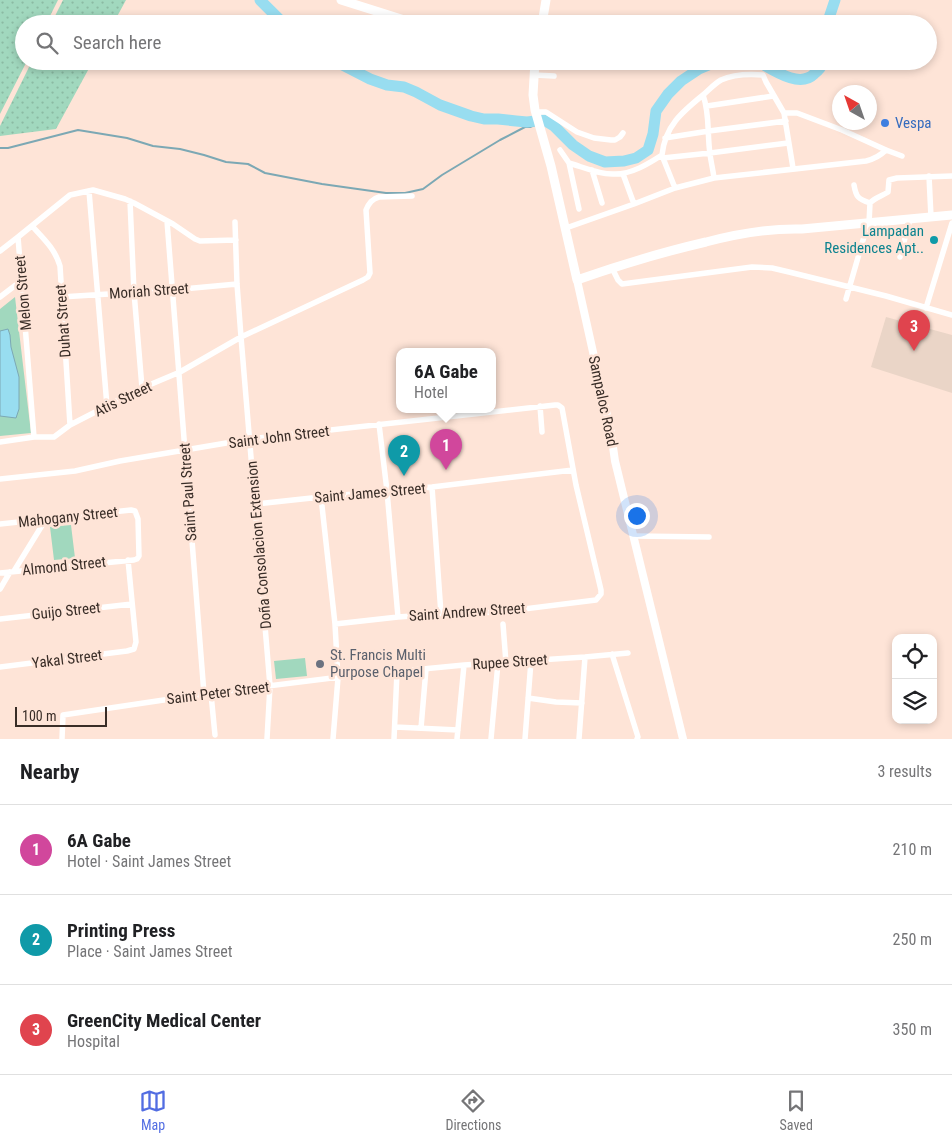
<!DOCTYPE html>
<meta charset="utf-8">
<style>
body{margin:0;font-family:"Roboto Condensed",sans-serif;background:#f2f2f2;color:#202124}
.controls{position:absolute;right:15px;bottom:15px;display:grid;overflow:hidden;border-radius:10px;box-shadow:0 2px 8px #0003}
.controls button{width:45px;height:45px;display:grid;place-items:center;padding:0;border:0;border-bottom:1px solid #e0e0e0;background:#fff;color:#202124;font:25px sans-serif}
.compass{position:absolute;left:832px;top:85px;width:45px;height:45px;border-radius:50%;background:#fff;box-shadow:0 2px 8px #0003;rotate:320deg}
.scale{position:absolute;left:15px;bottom:12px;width:92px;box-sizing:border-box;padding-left:5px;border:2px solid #392d27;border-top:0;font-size:14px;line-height:18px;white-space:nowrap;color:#392d27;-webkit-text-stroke:4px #fee4d7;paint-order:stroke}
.you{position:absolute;left:636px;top:515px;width:18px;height:18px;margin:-12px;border:4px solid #fff;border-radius:50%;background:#1a73e8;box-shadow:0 0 0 8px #1a73e833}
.badge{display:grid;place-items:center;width:32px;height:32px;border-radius:50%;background:#526de2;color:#fff;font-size:16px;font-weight:700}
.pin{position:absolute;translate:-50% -41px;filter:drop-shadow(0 1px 2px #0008)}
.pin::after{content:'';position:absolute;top:26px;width:18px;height:15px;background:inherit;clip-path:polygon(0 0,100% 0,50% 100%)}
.popup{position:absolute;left:396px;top:348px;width:100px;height:65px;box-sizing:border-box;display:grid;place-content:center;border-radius:10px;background:#fff;filter:drop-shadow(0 1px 4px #0005);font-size:16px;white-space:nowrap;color:#757577}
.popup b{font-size:19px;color:#202124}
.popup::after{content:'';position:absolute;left:50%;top:100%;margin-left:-10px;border:10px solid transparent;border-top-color:#fff}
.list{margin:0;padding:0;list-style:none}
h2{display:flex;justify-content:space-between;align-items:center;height:65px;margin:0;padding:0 20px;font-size:21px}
h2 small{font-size:16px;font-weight:400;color:#757577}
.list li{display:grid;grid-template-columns:32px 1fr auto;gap:15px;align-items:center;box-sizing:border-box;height:90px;padding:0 20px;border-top:1px solid #e0e0e0}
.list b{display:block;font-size:19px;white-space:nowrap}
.list p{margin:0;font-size:16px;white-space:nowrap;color:#757577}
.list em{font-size:16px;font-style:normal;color:#757577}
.icon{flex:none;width:28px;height:28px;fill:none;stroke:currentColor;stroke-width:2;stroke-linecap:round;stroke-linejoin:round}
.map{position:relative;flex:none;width:952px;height:739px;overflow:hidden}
.search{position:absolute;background:#fff;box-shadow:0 2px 8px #0003;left:15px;right:15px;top:15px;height:55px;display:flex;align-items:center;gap:12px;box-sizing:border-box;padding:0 18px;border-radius:28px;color:#757577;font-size:19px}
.sheet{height:335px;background:#fff}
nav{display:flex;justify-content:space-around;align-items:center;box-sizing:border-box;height:70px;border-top:1px solid #e0e0e0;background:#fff;font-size:14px;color:#757577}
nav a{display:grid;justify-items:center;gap:2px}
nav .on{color:#526de2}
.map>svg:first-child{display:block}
.medical{fill:#ead5c7}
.grass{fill:url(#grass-dots)}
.park{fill:#a1d8be}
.water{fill:#98ddf0;stroke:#7ca8b4}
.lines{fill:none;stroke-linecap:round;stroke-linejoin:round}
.stream{stroke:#7ca8b4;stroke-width:2}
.river{stroke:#98ddf0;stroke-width:11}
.minor{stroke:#fff;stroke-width:5.5}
.tertiary{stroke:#fff;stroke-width:8}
.secondary{stroke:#fff;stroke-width:9}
.shop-dot{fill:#3f7fe0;stroke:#fee4d7;stroke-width:2}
.culture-dot{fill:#0f9aa8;stroke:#fee4d7;stroke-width:2}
.worship-dot{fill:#6b7280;stroke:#fee4d7;stroke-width:2}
.labels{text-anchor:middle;stroke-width:5;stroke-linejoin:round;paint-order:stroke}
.shop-label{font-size:15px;fill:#366cbe;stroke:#fee4d7;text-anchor:start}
.culture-label{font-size:15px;fill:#0d838f;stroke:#fee4d7;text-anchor:end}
.street-label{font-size:15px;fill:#392d27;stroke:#fee4d7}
.worship-label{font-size:15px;fill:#5b616d;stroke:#fee4d7;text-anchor:start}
</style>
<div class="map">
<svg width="952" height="739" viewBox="0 0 952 739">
<defs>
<pattern id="grass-dots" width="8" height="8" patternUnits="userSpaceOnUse" patternTransform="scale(1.25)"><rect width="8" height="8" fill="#a1d8be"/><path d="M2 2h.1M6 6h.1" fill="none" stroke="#8bbaa3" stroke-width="1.8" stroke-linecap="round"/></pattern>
</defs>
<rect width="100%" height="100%" fill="#fee4d7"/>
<!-- medical -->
<path class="medical" d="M886 317 952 335V393L871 367Z"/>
<!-- grass -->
<path class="grass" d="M0 0H58L46 24H24V61H27L0 114Z
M63 0H126L113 24H51Z
M32 61H93L56 129 0 136V126Z"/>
<!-- park -->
<path class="park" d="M15 297 31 433 0 436V309Z
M71 525 75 558 54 560 50 527Z
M305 658 307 676 276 679 274 661Z"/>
<!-- water -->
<path class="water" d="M8 329 10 335 11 347 19 377V409L16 418 0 416V331Z"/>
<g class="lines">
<!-- stream -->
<path class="stream" d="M0 148H8L78 130 127 138 153 146 180 149 204 155 226 162 248 164 265 173 322 184 386 193H405L423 189 442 175 500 140 525 127H530L535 125"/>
<!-- river -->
<path class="river" d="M260 0 284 24
M827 24 835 0
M335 61 370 79 387 85 404 87 416 92 440 105 471 116 484 119H498L516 121 527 122 544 120 554 126 573 145 589 156 605 162 624 161 636 158 648 150 653 134 656 111 668 94 681 81 699 69 718 61
M757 61C772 69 799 89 814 74 819 70 822 67 823 61"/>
<!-- minor -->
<path class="minor" d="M474 65 475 61
M534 75 554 76
M703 95C710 114 707 134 710 154 711 162 713 170 714 178
M707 106 773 96
M535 112H546L577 132 594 138 611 140H615L620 137 623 133
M784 113H797L842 130 886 150 902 156
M665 138 709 131 786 121
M560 150 569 163 579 209
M662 155 663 158 675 188
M663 158 710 153 788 143
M569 163C583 167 600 175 615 174 632 174 648 164 662 155 665 126 682 112 703 95 709 90 714 84 721 80 734 74 750 74 763 75L766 82 784 113 793 168
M592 170 602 203
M623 174 634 204
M929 176 931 217
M854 185C856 197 858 199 870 203L869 223
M89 191 107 406
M130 201 134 292 142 388
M870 203C874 198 882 196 888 192L889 180 897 178 952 176
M167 221 204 694
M235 222 237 284 241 337 270 686 267 739
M32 226C44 239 55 249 60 266L70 425
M566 228 634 204 675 188 714 178 866 161C874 159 880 156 886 150
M0 251 18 237
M900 257 910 219
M612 268 618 280 622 284 752 267 772 268 789 272 886 296 952 315
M0 297 21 281
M61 297 172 290 237 284
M846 299 868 223
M926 308 952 223
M540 406 542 432
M379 424 387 491 398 617
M34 437 18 237 70 195 93 190 125 199 134 203 173 224 195 239 200 241 236 240
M0 442 34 437H54L70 425 142 388 180 372 241 337 363 280 368 277 370 273 366 210C369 203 372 199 379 197L412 196
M0 479 75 471 120 461 250 439 555 405H558L562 408 576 485 601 590V594L596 600 500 612 441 614 398 617 335 624
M432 487 441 614
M321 497 335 624 338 678 333 739
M256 504 321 497 432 487 573 470
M0 524 131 510 135 511 138 519 139 556 137 559 134 560 0 573
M634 536 709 537
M14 571 46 519
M0 589 10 572
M0 619 132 604
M503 624 506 663
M612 654 638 737 637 739
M0 667 127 651 134 649 136 642 128 560
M392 672 464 665 585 657 628 653
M211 694 215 735
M528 698 556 702 582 703
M395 727 458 730
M421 728 426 669
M62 739 63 715 204 694 372 673
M394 739 397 672
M457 739 464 665
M491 739 498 663
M525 739 531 661
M579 739 585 657"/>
<!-- tertiary -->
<path class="tertiary" d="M577 280 611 433 615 461 683 739"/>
<!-- secondary -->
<path class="secondary" d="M341 0 417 24
M542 24 546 0
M535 61 533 95 535 110 551 166 577 280C620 265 663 252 706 242 737 234 770 228 802 229L952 215"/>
</g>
<!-- markers -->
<circle class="shop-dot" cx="885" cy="123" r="5"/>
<circle class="culture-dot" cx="934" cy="240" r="5"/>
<circle class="worship-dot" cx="320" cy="664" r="5"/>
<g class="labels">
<!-- shop labels -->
<g class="shop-label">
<text x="895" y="128">Vespa</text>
</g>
<!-- culture labels -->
<g class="culture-label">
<text x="924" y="236">Lampadan<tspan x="924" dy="17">Residences Apt..</tspan></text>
</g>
<!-- street labels -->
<g class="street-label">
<text transform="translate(149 291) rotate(-4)" y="5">Moriah Street</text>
<text transform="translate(23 293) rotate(-95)" y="5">Melon Street</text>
<text transform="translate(63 321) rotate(-94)" y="5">Duhat Street</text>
<text transform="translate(123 399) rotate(-26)" y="5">Atis Street</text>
<text transform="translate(603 401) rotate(78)" y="5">Sampaloc Road</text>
<text transform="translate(279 437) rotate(-7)" y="5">Saint John Street</text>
<text transform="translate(188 492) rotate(-94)" y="5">Saint Paul Street</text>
<text transform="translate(370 493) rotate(-5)" y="5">Saint James Street</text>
<text transform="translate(68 517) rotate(-6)" y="5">Mahogany Street</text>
<text transform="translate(259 545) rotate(-95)" y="5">Doña Consolacion Extension</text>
<text transform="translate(64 566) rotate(-6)" y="5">Almond Street</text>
<text transform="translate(66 611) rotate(-6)" y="5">Guijo Street</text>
<text transform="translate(467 612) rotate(-4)" y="5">Saint Andrew Street</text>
<text transform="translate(67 659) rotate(-7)" y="5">Yakal Street</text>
<text transform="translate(510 662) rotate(-4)" y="5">Rupee Street</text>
<text transform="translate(218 693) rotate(-7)" y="5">Saint Peter Street</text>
</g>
<!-- worship labels -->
<g class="worship-label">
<text x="330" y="660">St. Francis Multi<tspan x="330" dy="17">Purpose Chapel</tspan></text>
</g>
</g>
</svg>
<div class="controls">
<button><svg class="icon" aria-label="locate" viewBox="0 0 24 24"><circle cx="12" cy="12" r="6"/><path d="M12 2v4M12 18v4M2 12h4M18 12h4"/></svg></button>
<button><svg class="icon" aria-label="layers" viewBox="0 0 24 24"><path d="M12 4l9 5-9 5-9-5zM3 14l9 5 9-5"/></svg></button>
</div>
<svg class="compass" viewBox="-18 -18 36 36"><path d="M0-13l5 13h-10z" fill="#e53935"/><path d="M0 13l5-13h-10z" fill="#757577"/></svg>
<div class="scale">100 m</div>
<div class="you"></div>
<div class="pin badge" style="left:446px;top:470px;background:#d1479c">1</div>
<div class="popup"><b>6A Gabe</b>Hotel</div>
<div class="pin badge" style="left:404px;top:476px;background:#0f9aa8">2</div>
<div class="pin badge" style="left:914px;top:351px;background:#e0444e">3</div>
<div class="search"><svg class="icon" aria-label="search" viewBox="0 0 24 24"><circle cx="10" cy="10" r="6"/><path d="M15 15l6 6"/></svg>Search here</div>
</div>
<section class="sheet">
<h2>Nearby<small>3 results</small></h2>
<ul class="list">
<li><span class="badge" style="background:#d1479c">1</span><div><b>6A Gabe</b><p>Hotel · Saint James Street</p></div><em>210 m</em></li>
<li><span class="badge" style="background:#0f9aa8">2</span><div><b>Printing Press</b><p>Place · Saint James Street</p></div><em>250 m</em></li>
<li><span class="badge" style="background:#e0444e">3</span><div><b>GreenCity Medical Center</b><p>Hospital</p></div><em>350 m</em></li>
</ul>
</section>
<nav>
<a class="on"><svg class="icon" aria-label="map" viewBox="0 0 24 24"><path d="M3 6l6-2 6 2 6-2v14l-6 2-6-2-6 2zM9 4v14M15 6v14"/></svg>Map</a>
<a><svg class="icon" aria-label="directions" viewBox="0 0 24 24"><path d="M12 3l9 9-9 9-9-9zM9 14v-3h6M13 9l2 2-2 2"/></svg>Directions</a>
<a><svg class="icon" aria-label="saved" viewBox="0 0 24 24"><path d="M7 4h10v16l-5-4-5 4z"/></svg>Saved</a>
</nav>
